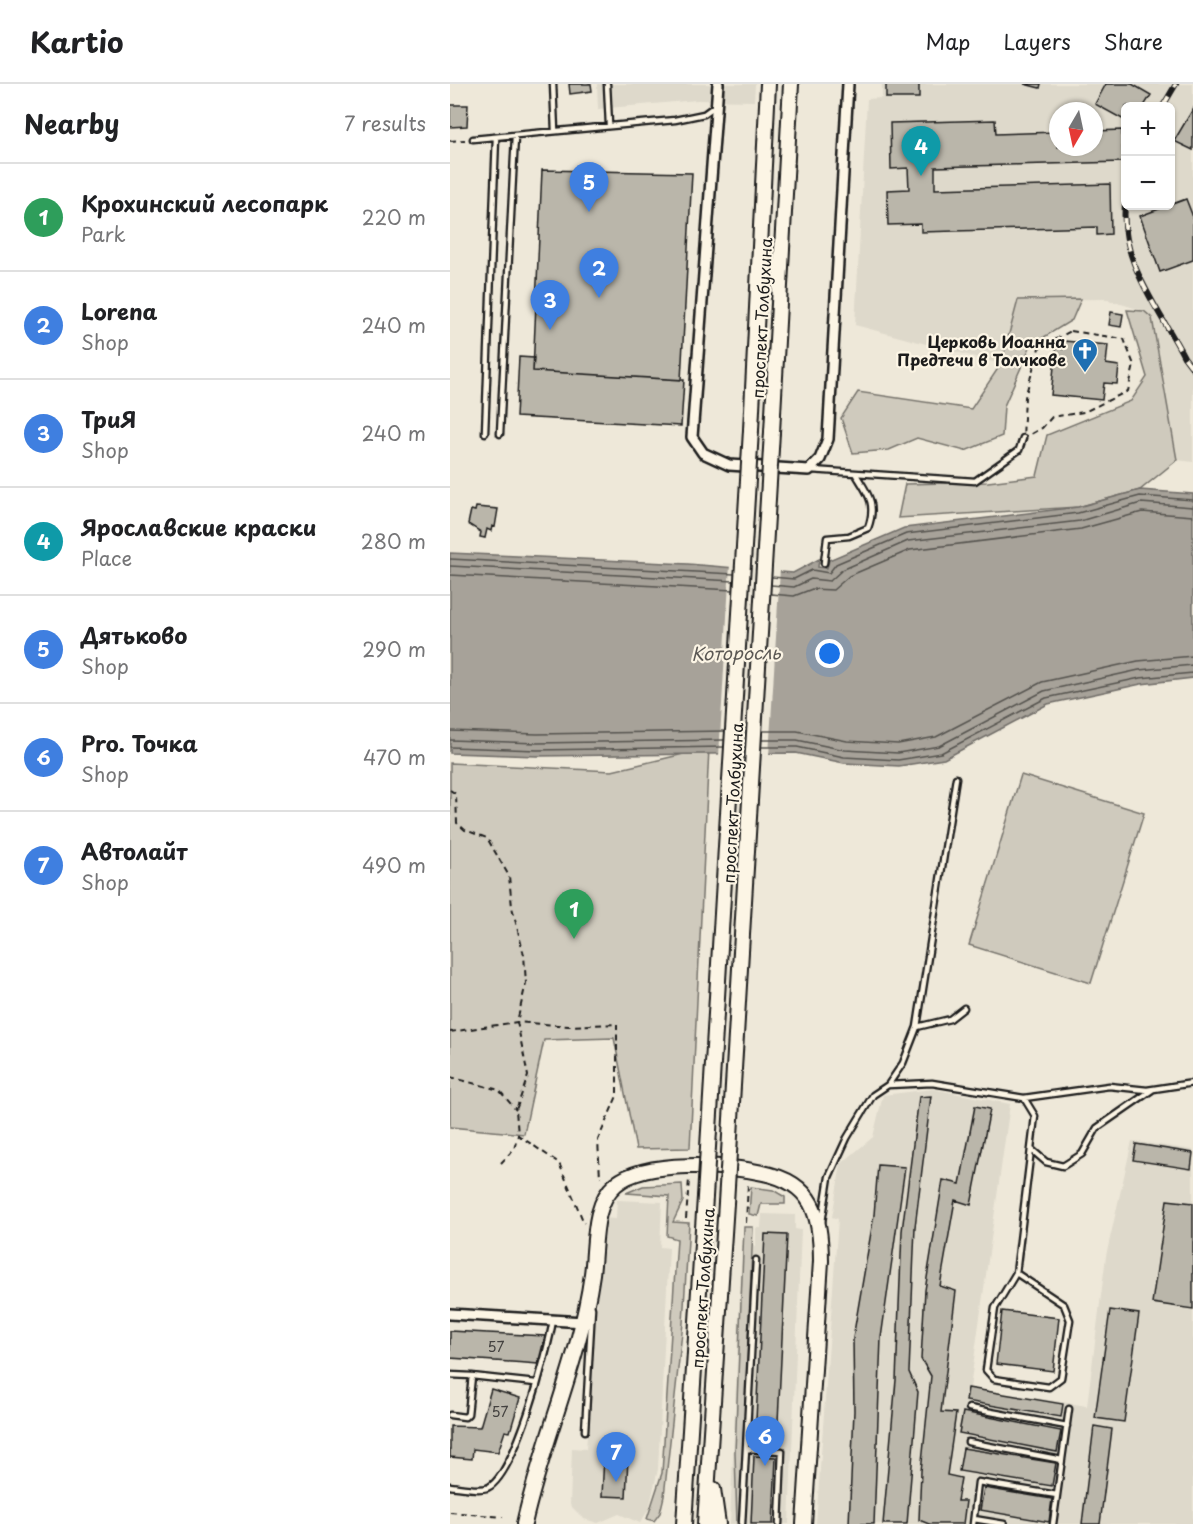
<!DOCTYPE html>
<meta charset="utf-8">
<style>
body{margin:0;font-family:"Playpen Sans",sans-serif;background:#f6f6f6;color:#202124}
.controls{position:absolute;right:18px;top:18px;display:grid;overflow:hidden;border-radius:9px;box-shadow:0 2px 4px #0004}
.controls button{width:54px;height:54px;display:grid;place-items:center;padding:0;border:0;border-bottom:2px solid #e0e0e0;background:#fff;color:#202124;font:30px sans-serif}
.compass{position:absolute;left:599px;top:18px;width:54px;height:54px;border-radius:50%;background:#fff;box-shadow:0 2px 4px #0004;rotate:189deg}
.you{position:absolute;left:380px;top:570px;width:21px;height:21px;margin:-15px;border:4px solid #fff;border-radius:50%;background:#1a73e8;box-shadow:0 0 0 9px #1a73e833}
.badge{display:grid;place-items:center;width:39px;height:39px;border-radius:50%;background:#7c3aed;color:#fff;font-size:20px;font-weight:700}
.pin{position:absolute;translate:-50% -50px;filter:drop-shadow(0 2px 3px #0008)}
.pin::after{content:'';position:absolute;top:32px;width:21px;height:18px;background:inherit;clip-path:polygon(0 0,100% 0,50% 100%)}
.list{margin:0;padding:0;list-style:none}
h2{display:flex;justify-content:space-between;align-items:center;height:78px;margin:0;padding:0 24px;font-size:26px}
h2 small{font-size:20px;font-weight:400;color:#757577}
.list li{display:grid;grid-template-columns:39px 1fr auto;gap:18px;align-items:center;box-sizing:border-box;height:108px;padding:0 24px;border-top:2px solid #e0e0e0}
.list b{display:block;font-size:22px;white-space:nowrap}
.list p{margin:0;font-size:20px;white-space:nowrap;color:#757577}
.list em{font-size:20px;font-style:normal;color:#757577}
.map{position:relative;flex:none;width:743px;height:1440px;overflow:hidden}
header{display:flex;align-items:center;gap:36px;box-sizing:border-box;height:84px;padding:0 30px;background:#fff;border-bottom:2px solid #e0e0e0}
header strong{font-size:28px}
nav{display:flex;gap:33px;margin-inline-start:auto;font-size:21px}
main{display:flex}
aside{flex:1;background:#fff}
.map>svg:first-child{display:block}
.built{fill:#ded9cb;fill-rule:evenodd}
.green{fill:#cfcabd;stroke:#76736c;stroke-width:1.5}
.water{fill:#a7a299;stroke:#6f6c67;stroke-width:1.5}
.pier{fill:#eee8d9}
.lines{fill:none;stroke-linecap:round;stroke-linejoin:round}
.shore{stroke:#54524e;stroke-width:1.5}
.building{fill:#bab6aa;stroke:#1c1c1c;stroke-width:1.5}
.lane-casing{stroke:#1c1c1c;stroke-width:9}
.street-casing{stroke:#1c1c1c;stroke-width:14}
.secondary-casing{stroke:#1c1c1c;stroke-width:18}
.path{stroke:#1c1c1c;stroke-width:2;stroke-dasharray:6 4.5;stroke-linecap:butt}
.lane{stroke:#fcf5e5;stroke-width:4.5}
.street{stroke:#fcf5e5;stroke-width:9}
.secondary{stroke:#fcf5e5;stroke-width:14}
.rail-casing{stroke:#1c1c1c;stroke-width:6}
.rail{stroke:#fcf5e5;stroke-width:4;stroke-dasharray:11;stroke-linecap:butt}
.secondary-bridge-casing{stroke:#1c1c1c;stroke-width:18;stroke-linecap:butt}
.secondary-bridge{stroke:#fcf5e5;stroke-width:14}
.labels{text-anchor:middle;stroke-width:4.5;stroke-linejoin:round;paint-order:stroke}
.number-label{font-size:14px;fill:#444240}
.street-label{font-size:16px;fill:#1c1c1c;stroke:#fcf5e5}
.poi-label{font-size:16px;font-weight:bold;fill:#1c1c1c;stroke:#fcf5e5;text-anchor:end}
.water-label{font-size:18px;font-style:italic;fill:#5b5854;stroke:#fcf5e5}
</style>
<header>
<strong>Kartio</strong>
<nav><a>Map</a><a>Layers</a><a>Share</a></nav>
</header>
<main>
<aside>
<h2>Nearby<small>7 results</small></h2>
<ul class="list">
<li><span class="badge" style="background:#2e9e5b">1</span><div><b>Крохинский лесопарк</b><p>Park</p></div><em>220 m</em></li>
<li><span class="badge" style="background:#3f7fe0">2</span><div><b>Lorena</b><p>Shop</p></div><em>240 m</em></li>
<li><span class="badge" style="background:#3f7fe0">3</span><div><b>ТриЯ</b><p>Shop</p></div><em>240 m</em></li>
<li><span class="badge" style="background:#0f9aa8">4</span><div><b>Ярославские краски</b><p>Place</p></div><em>280 m</em></li>
<li><span class="badge" style="background:#3f7fe0">5</span><div><b>Дятьково</b><p>Shop</p></div><em>290 m</em></li>
<li><span class="badge" style="background:#3f7fe0">6</span><div><b>Pro. Точка</b><p>Shop</p></div><em>470 m</em></li>
<li><span class="badge" style="background:#3f7fe0">7</span><div><b>Автолайт</b><p>Shop</p></div><em>490 m</em></li>
</ul>
</aside>
<div class="map">
<svg width="743" height="1440" viewBox="0 0 743 1440">
<rect width="100%" height="100%" fill="#eee8d9"/>
<filter id="ink" filterUnits="userSpaceOnUse"><feTurbulence type="fractalNoise" baseFrequency=".0167" numOctaves="2"/><feDisplacementMap in="SourceGraphic" scale="12" xChannelSelector="R" yChannelSelector="G"/><feConvolveMatrix kernelMatrix="1 2 1 2 8 2 1 2 1" color-interpolation-filters="sRGB"/></filter>
<g filter="url(#ink)">
<!-- built -->
<path class="built" d="M147 0H305L304 17 247 16 148 25Z
M432 0H743V378L727 376 702 234 694 227 655 215 568 216 551 280 405 241 417 15 432 14ZM676 22H720V122H676ZM608 27H644V63H608Z
M483 1005 560 1020 520 1304 637 1322 656 1172 682 1057 743 1066V1440H366L388 1135 382 1133 391 1080 423 1053 433 1011Z
M167 1116 212 1118 210 1163 219 1164 208 1385 199 1425 190 1439 169 1430 148 1439 134 1435 120 1421 122 1364 136 1365 154 1134 166 1135Z
M312 1130 345 1131V1145L351 1146 339 1440H280L292 1161 306 1162V1144H311Z"/>
<!-- green -->
<path class="green" d="M631 215 622 236 581 261 554 322 552 352 515 367 467 354 439 366 403 369 391 334 408 308 521 325 551 280 568 216Z
M677 226 694 227 702 234 727 376 690 406 628 423 448 434 455 400 538 398 587 392 597 351 681 317 697 293Z
M259 664 240 1064 186 1065 164 954 94 956 74 1050 0 1043V679L162 687Z
M571 691 694 729 641 899 519 861Z
M232 1100 233 1117 223 1138 239 1139 233 1239 214 1412 210 1429 204 1437 197 1435 212 1389 227 1155 217 1152 219 1112 176 1109 193 1102Z
M301 1103 323 1106 335 1113V1120H311L308 1132 299 1130Z
M294 1143H303L290 1440H287L285 1368Z"/>
<!-- water -->
<path class="water" d="M690 406 743 410V594L691 600 598 620 494 675 449 682 394 679 346 669 87 672 0 669V469L238 480 343 489 369 475 368 483 377 484 379 476 454 444 628 423Z"/>
<!-- pier -->
<path class="pier" d="M280 480 330 485 319 672H269Z"/>
<g class="lines">
<!-- shore -->
<path class="shore" d="M0 475 284 490
M0 482 284 497
M0 491 283 506
M322 493 344 495 362 486 379 489 386 480 456 450 628 429 690 412 743 416
M321 501 344 503 361 495 380 497 392 486 458 457 630 437 691 419 743 423
M321 510 344 512 362 505 383 506 399 492 460 466 631 445 692 428 743 432
M0 647 87 650 275 647
M312 647H347L397 657 448 660 486 653 592 598 688 577 743 572
M0 656 87 659 274 656
M312 656H347L395 666 448 669 489 662 594 607 689 586 743 581
M0 663 87 666 274 663
M311 663H347L394 673 448 676 491 669 596 614 690 594 743 589"/>
</g>
<!-- building -->
<path class="building" d="M119 0H141L142 7 120 10Z
M436 0H469V14H436Z
M574 0H591L590 4Z
M656 0H682L701 11 694 22H676V37L645 20Z
M0 21H18L17 42 0 43Z
M743 25V66L724 57Z
M545 36 546 50 608 48V63H644V47L672 46 673 78 485 83V105L660 100 661 150 647 151V143L471 148V140L438 141 437 106 459 105 458 84 441 85 440 39Z
M92 86 242 89 231 296 83 287Z
M736 115 743 133V176L710 188 690 132Z
M661 228 673 230 671 243 659 241Z
M614 257 658 261 656 280 669 282 667 300 654 299 652 316 601 311 606 264 613 265Z
M69 273 84 274 83 287 234 296 231 342 66 333Z
M26 423 48 425 45 443 42 442 41 447 37 445 35 454 30 453 31 448 18 440 21 426 25 427Z
M481 1012 465 1143 459 1288 468 1308 457 1440H433L446 1296 452 1147 469 1013Z
M525 1022 540 1025 521 1121 505 1116 490 1202 506 1207 491 1328 506 1329 497 1391 511 1394 507 1417H516L513 1440H479L469 1436 471 1387 481 1292 471 1275 475 1206 493 1096 510 1100Z
M686 1060 743 1069 741 1085 683 1076Z
M428 1081 455 1083 431 1254 424 1440H399L404 1327 403 1254 424 1131Z
M717 1116 743 1119V1225L702 1219Z
M315 1150 337 1151 327 1358 305 1357Z
M660 1226 689 1230 674 1338 645 1334Z
M552 1227 609 1234 603 1287 546 1280Z
M0 1247 95 1252 88 1280 76 1279 0 1274Z
M518 1304 613 1320 611 1333 516 1317Z
M41 1305 70 1314 60 1348 55 1347 48 1368 23 1365 22 1375 0 1373V1342L30 1343Z
M513 1328 611 1347 607 1368 509 1349Z
M644 1342 662 1345 650 1440H632Z
M513 1364 606 1379 602 1402 509 1387Z
M154 1372 178 1374 176 1413 152 1412Z
M304 1372 326 1373 323 1440H301Z
M534 1404 602 1415 599 1438 530 1426Z"/>
<g class="lines">
<defs>
<path id="lane" d="M103 0 105 47
M157 0 159 41
M23 55 225 36 254 30 265 22
M35 349 46 53
M50 350 65 52
M361 386 525 397 569 366 573 354
M374 479 377 454 399 452 418 444C427 419 418 410 405 389
M467 943 500 935 514 924
M438 1001 453 979 467 943 506 694
M581 1065 596 1078 613 1082 632 1070 647 1044 702 1006
M372 1138 379 1093 397 1054 423 1011 438 1001 482 999 574 1014 659 1002 697 1006 743 999
M566 1189 614 1221 620 1236 611 1294 599 1303 544 1295 536 1286 545 1224 566 1189 585 1032 574 1014
M0 1291 22 1292
M519 1324 617 1342
M0 1331 15 1333 18 1330 22 1292 86 1299
M135 1347 142 1224
M518 1358 612 1376
M296 1365 332 1367 329 1440
M0 1402C10 1403 27 1407 37 1404 65 1393 98 1267 103 1236
M524 1435 554 1440
M292 1440 306 1176
M523 1440 528 1398 607 1411
M603 1440 619 1325"/>
<path id="street" d="M268 0 242 353 253 369 279 381 359 386 370 375 378 355 398 0
M0 1230 134 1238"/>
<path id="secondary" d="M301 346 318 0
M322 348 341 0
M263 1405 268 1440
M74 1440C93 1355 130 1276 142 1190 146 1161 142 1120 166 1100 197 1075 276 1081 313 1089 363 1099 371 1131 371 1177L354 1440
M234 1440 255 1113
M255 1440 276 1119"/>
</defs>
<!-- lane casing -->
<use href="#lane" class="lane-casing"/>
<!-- street casing -->
<use href="#street" class="street-casing"/>
<!-- secondary casing -->
<use href="#secondary" class="secondary-casing"/>
<!-- path -->
<path class="path" d="M0 57 15 56
M621 247 674 255 684 281 678 307 634 328 602 333 592 344 573 354 575 313 589 264Z
M0 706 6 710 7 739 15 746 37 754 59 792 62 823 74 871 76 899 67 938 78 992 66 1026 68 1051 109 1079 134 1139
M0 948 67 938 119 942 167 940V1012L148 1056 150 1094
M0 993 49 1006 66 1026
M51 1079 64 1065 68 1051
M236 1135 239 1095
M296 1139 298 1100
M0 1428 53 1433"/>
<!-- lane -->
<use href="#lane" class="lane"/>
<!-- street -->
<use href="#street" class="street"/>
<!-- secondary -->
<use href="#secondary" class="secondary"/>
<defs>
<path id="rail" d="M713 22 726 0
M676 112C666 174 707 221 734 273L743 285"/>
</defs>
<!-- rail casing -->
<use href="#rail" class="rail-casing"/>
<!-- rail -->
<use href="#rail" class="rail"/>
<defs>
<path id="secondary-bridge" d="M255 1113 301 346
M276 1119 322 348"/>
</defs>
<!-- secondary-bridge casing -->
<use href="#secondary-bridge" class="secondary-bridge-casing"/>
<!-- secondary-bridge -->
<use href="#secondary-bridge" class="secondary-bridge"/>
</g>
</g>
<!-- icons -->
<defs>
<symbol id="church-pin" viewBox="-11 -11 22 30"><path d="M0 17L-7.5 6A9.5 9.5 0 1 1 7.5 6Z" fill="#1f6fb2" stroke="#fcf5e5"/><path d="M-1.2-6h2.4v3.5h3.3v2.4h-3.3V6h-2.4V-.1h-3.3v-2.4h3.3Z" fill="#fff"/></symbol>
</defs>
<g fill-rule="evenodd">
<use href="#church-pin" x="620" y="252" width="30" height="40"/>
</g>
<g class="labels">
<!-- number labels -->
<g class="number-label">
<text x="46" y="1268">57</text>
<text x="50" y="1333">57</text>
</g>
<!-- street labels -->
<g class="street-label">
<text transform="translate(312 234) rotate(-87)" y="6">проспект Толбухина</text>
<text transform="translate(283 719) rotate(-87)" y="6">проспект Толбухина</text>
<text transform="translate(253 1204) rotate(-86)" y="6">проспект Толбухина</text>
</g>
<!-- poi labels -->
<g class="poi-label">
<text x="616" y="264">Церковь Иоанна<tspan x="616" dy="18">Предтечи в Толчкове</tspan></text>
</g>
<!-- water labels -->
<g class="water-label">
<text transform="translate(286 570) rotate(-1)" y="6">Которосль</text>
</g>
</g>
</svg>
<div class="controls">
<button>+</button>
<button>−</button>
</div>
<svg class="compass" viewBox="-18 -18 36 36"><path d="M0-13l5 13h-10z" fill="#e53935"/><path d="M0 13l5-13h-10z" fill="#757577"/></svg>
<div class="you"></div>
<div class="pin badge" style="left:124px;top:855px;background:#2e9e5b">1</div>
<div class="pin badge" style="left:149px;top:214px;background:#3f7fe0">2</div>
<div class="pin badge" style="left:100px;top:246px;background:#3f7fe0">3</div>
<div class="pin badge" style="left:471px;top:92px;background:#0f9aa8">4</div>
<div class="pin badge" style="left:139px;top:128px;background:#3f7fe0">5</div>
<div class="pin badge" style="left:315px;top:1382px;background:#3f7fe0">6</div>
<div class="pin badge" style="left:166px;top:1398px;background:#3f7fe0">7</div>
</div>
</main>
